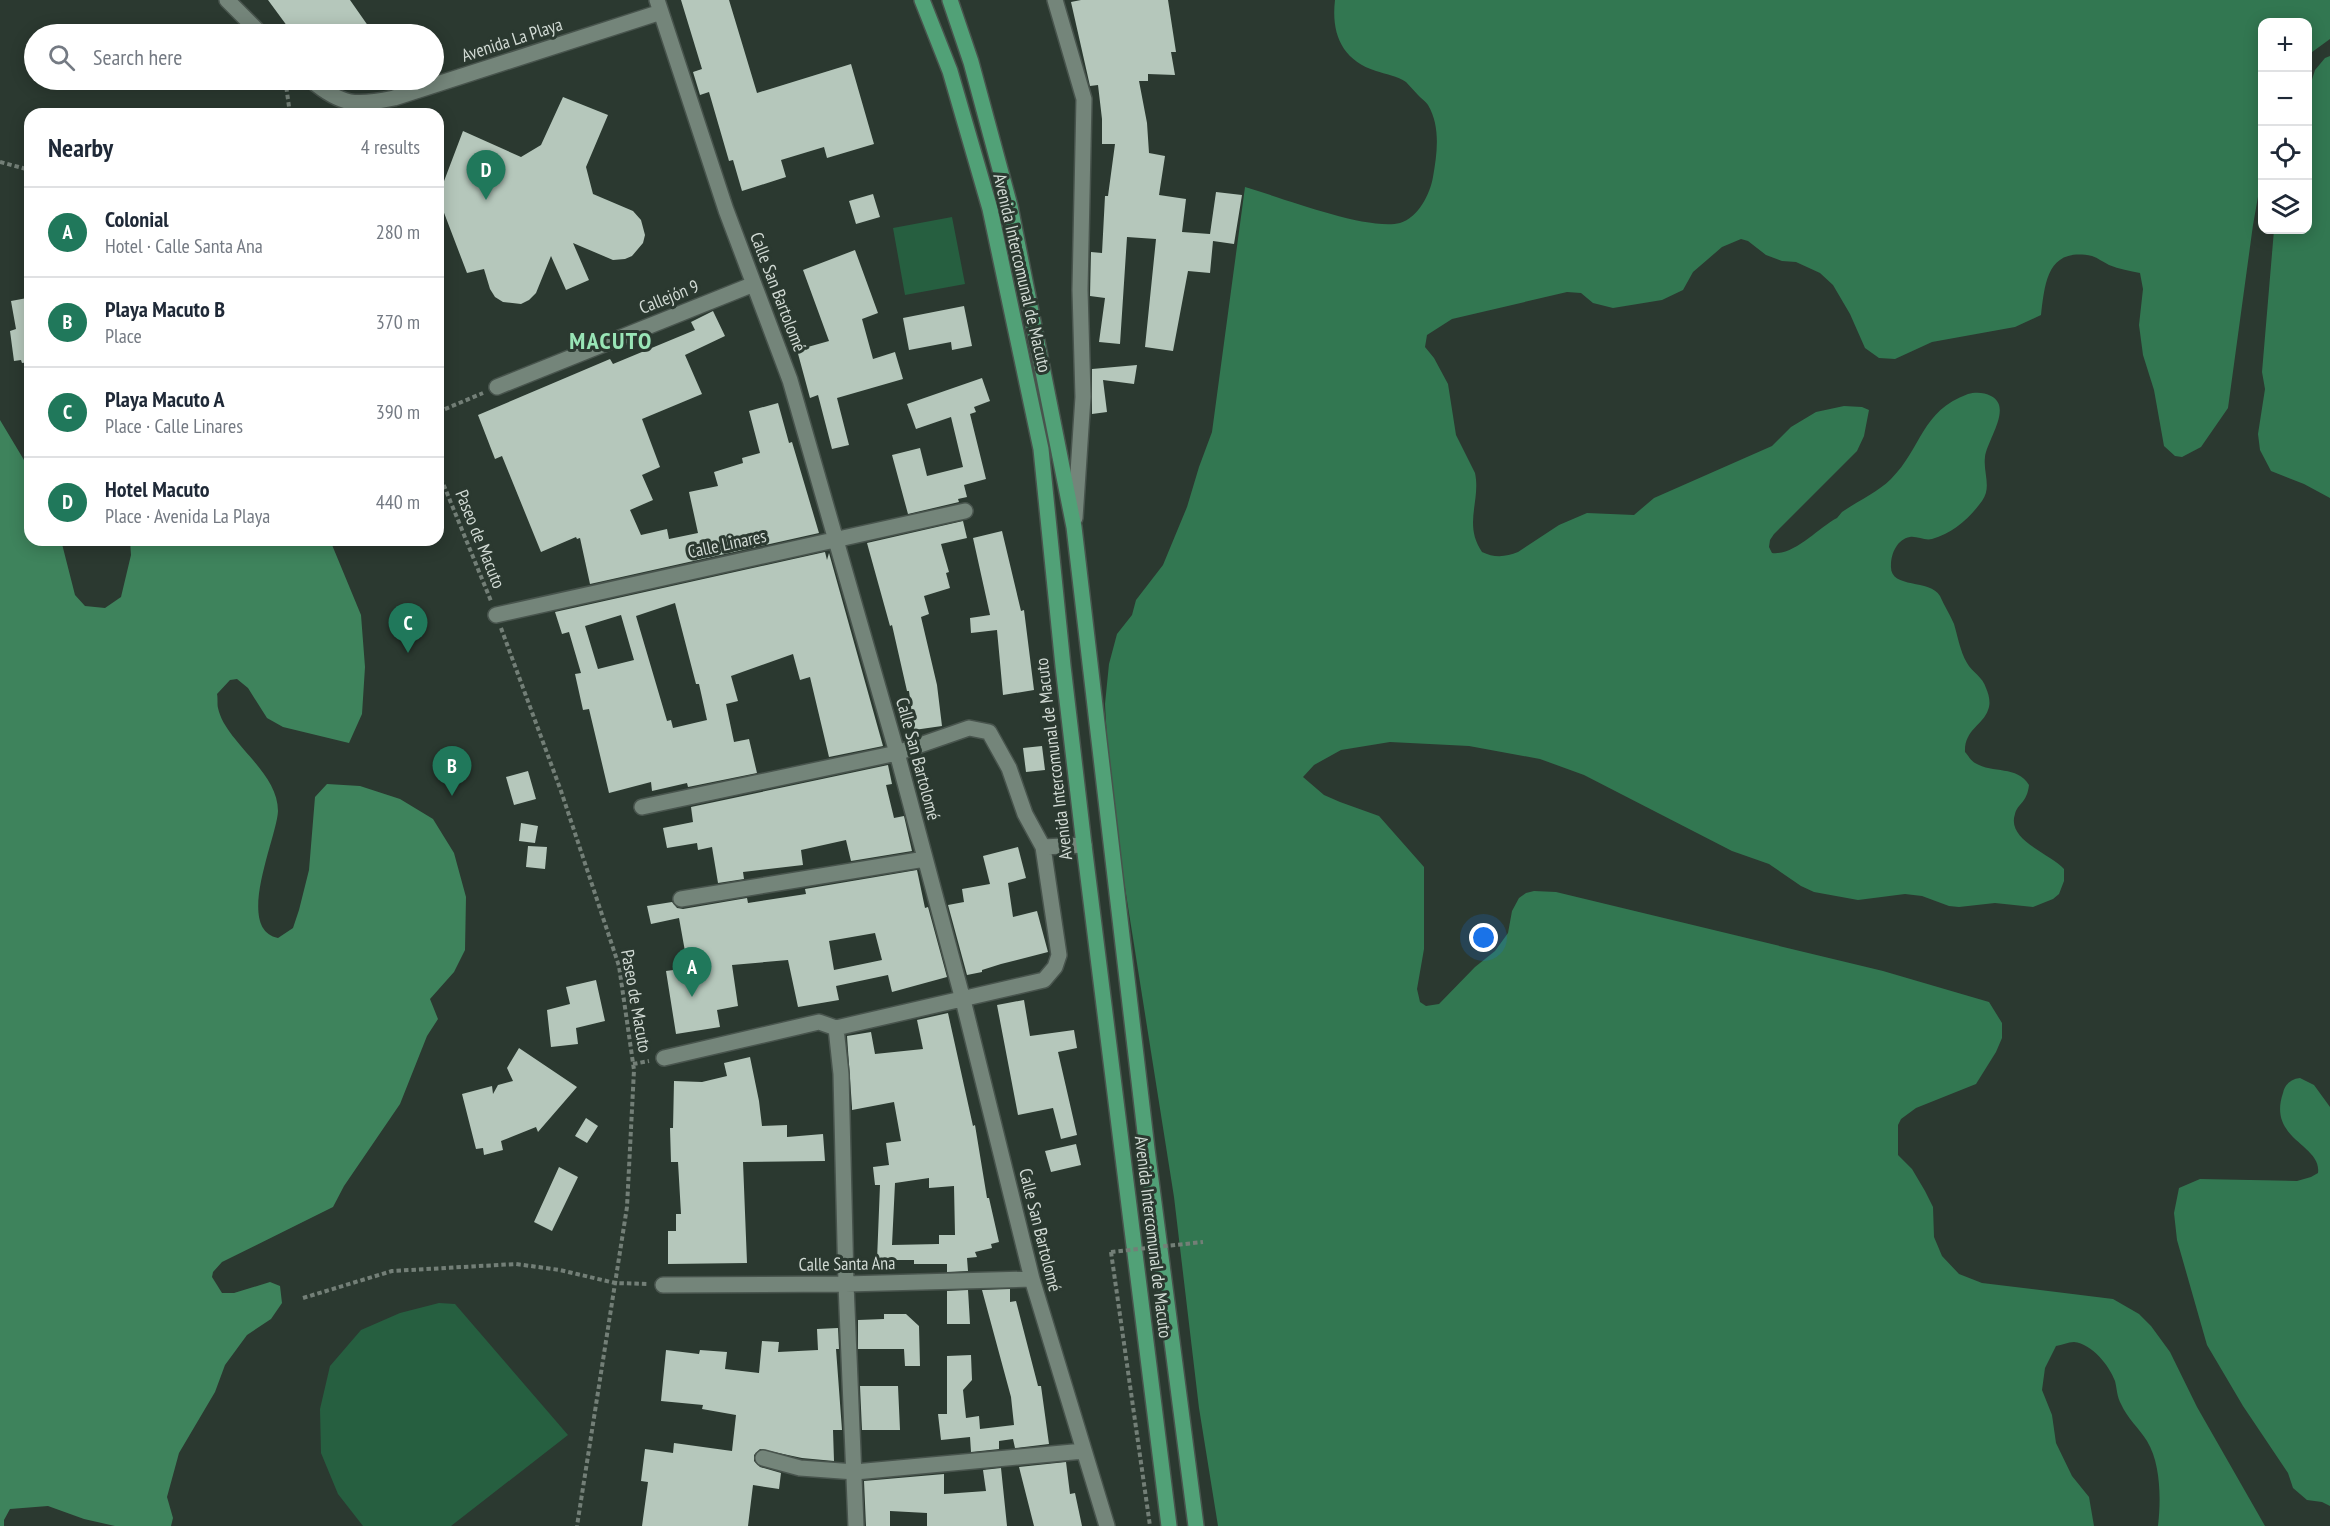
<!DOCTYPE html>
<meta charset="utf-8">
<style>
body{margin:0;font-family:"PT Sans Narrow",sans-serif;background:#f6f6f7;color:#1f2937}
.controls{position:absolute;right:18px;top:18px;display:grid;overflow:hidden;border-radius:12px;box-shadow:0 3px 15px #0003}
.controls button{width:54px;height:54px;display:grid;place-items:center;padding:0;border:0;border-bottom:2px solid #e0e1e3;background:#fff;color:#1f2937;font:30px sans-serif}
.you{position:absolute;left:1484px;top:938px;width:21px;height:21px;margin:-15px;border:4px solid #fff;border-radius:50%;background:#1a73e8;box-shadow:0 0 0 9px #1a73e833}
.badge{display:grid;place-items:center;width:39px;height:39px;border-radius:50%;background:#20785b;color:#fff;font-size:20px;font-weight:700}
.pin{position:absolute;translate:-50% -50px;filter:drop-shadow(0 2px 3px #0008)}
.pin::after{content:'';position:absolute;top:32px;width:21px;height:18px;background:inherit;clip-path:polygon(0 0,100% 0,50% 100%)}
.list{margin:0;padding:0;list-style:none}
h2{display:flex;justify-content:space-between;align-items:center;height:78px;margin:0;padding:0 24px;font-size:26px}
h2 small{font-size:20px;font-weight:400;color:#747a83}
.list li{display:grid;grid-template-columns:39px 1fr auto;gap:18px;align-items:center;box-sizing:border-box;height:90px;padding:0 24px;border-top:2px solid #e0e1e3}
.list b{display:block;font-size:22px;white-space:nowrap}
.list p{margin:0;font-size:20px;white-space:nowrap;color:#747a83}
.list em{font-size:20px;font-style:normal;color:#747a83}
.icon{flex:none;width:33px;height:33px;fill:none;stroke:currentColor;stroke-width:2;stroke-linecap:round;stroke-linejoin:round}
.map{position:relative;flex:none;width:2330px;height:1526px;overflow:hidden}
.search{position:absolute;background:#fff;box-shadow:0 3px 15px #0003;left:24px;top:24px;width:420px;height:66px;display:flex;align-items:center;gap:15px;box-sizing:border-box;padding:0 21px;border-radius:33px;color:#747a83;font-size:22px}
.panel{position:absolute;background:#fff;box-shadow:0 3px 15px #0003;left:24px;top:108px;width:420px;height:438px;border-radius:18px}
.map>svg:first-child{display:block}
.green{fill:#265f40}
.forest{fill:#327751}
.water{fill:#3e835c}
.building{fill:#b5c7bb;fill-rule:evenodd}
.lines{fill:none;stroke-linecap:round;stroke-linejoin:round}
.minor-casing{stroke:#48544d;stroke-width:18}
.major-casing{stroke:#48544d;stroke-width:18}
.path{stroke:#737f77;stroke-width:4;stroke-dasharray:4.5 3;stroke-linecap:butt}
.minor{stroke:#74857a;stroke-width:15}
.major{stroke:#51a177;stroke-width:15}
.path-bridge{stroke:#737f77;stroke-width:4;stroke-dasharray:4.5 3;stroke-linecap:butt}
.labels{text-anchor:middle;stroke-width:6;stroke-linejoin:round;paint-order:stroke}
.street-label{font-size:18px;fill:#d1dad4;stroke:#2b3930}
.district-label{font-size:24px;font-weight:bold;letter-spacing:1.5px;fill:#99e5b6;stroke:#2b3930}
</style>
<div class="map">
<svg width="2330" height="1526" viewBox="0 0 2330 1526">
<rect width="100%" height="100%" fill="#2b3930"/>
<!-- green -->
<path class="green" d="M952 217 965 284 905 295 893 228Z
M439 1303 455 1304 568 1435 451 1526H363L338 1494 321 1453 320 1409 330 1366 361 1330 400 1313Z"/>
<!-- forest -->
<path class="forest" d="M1335 0H2330V39L2308 55V22H2262V174L2253 225 2228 408 2201 447 2182 457 2175 456 2164 446 2154 390 2143 355 2139 325 2143 289 2140 273C2130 271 2119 269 2109 265 2103 262 2098 258 2092 256 2047 247 2045 283 2041 315L2015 327 1932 342 1895 359 1879 358 1865 348 1850 314 1833 285 1820 273 1796 262 1782 261 1766 255 1748 241 1741 239 1722 247 1693 272 1683 290 1662 300 1613 308 1593 303 1581 293 1567 292 1452 319 1427 335 1425 347 1434 358 1448 384 1456 435 1475 473C1481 501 1463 524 1482 552 1494 558 1506 557 1518 552L1559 525 1587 513 1634 515 1654 498 1772 446 1791 427 1816 412 1844 406 1862 407 1869 410 1864 436 1857 451 1774 534 1770 540 1769 547 1772 553C1794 556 1818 528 1837 518L1842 512C1858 501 1878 492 1891 479 1922 448 1921 411 1968 394 1975 392 1984 392 1991 396 2013 407 1987 440 1985 457 1983 473 1992 487 1982 501 1969 519 1953 533 1932 539 1925 541 1917 536 1910 537 1897 539 1891 554 1891 565 1889 590 1930 578 1940 596 1944 605 1950 615 1954 624 1958 637 1960 651 1967 663 1972 672 1983 677 1986 688 1989 695 1991 703 1988 710 1983 725 1964 730 1965 752 1968 755 1971 761 1975 763 1993 774 2017 765 2029 785 2027 803 2018 803 2015 814 2006 840 2051 854 2064 869V881L2059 894 2053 899 2033 907 1995 903 1959 907 1949 906 1922 896 1905 894 1858 900 1814 892 1801 886 1769 864 1732 851 1584 775 1540 759 1469 746 1390 742 1341 750 1314 765 1303 777 1324 795 1340 802 1379 816 1424 867V949L1417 989 1420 1002 1426 1006 1439 1004 1475 967 1495 951 1508 933 1512 911 1519 898 1526 893 1534 891 1556 892 1883 971 1989 1002 2002 1023V1038L1996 1052 1976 1084 1916 1108 1901 1119 1898 1125V1155L1912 1169 1925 1191 1933 1207 1934 1237 1942 1256 1959 1274 1982 1283 2113 1299 2139 1314 2151 1326 2170 1352 2197 1407 2265 1526H2158C2161 1500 2161 1464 2147 1441 2139 1428 2127 1418 2121 1404 2117 1397 2117 1389 2115 1381 2109 1365 2092 1344 2074 1342 2068 1342 2062 1345 2056 1346L2045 1368 2042 1390 2052 1415 2056 1443 2072 1476 2089 1497 2094 1526H1218L1199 1408 1174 1197 1110 793 1105 704 1109 664 1117 634 1132 615 1136 600 1163 565 1187 507 1199 467 1212 432 1245 187C1280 197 1367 231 1400 223 1418 218 1430 194 1433 177 1437 154 1441 127 1428 105 1426 102 1421 98 1418 95 1414 91 1410 86 1406 82 1398 76 1385 74 1376 71 1342 60 1331 34 1335 0Z
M2330 56V498L2304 484 2271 471 2260 450 2258 434 2265 389 2262 372 2274 230H2308V92L2315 70 2325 58Z
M2300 1078 2314 1085 2330 1107V1506L2322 1502 2307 1500 2293 1488 2288 1473 2243 1406 2207 1345 2177 1240 2174 1213 2179 1188 2200 1179 2297 1181 2311 1177 2318 1173C2322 1144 2267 1140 2283 1093 2285 1084 2291 1079 2300 1078Z"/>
<!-- water -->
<path class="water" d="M0 420 30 470V540H61L75 595 85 606 105 608 121 597 131 555 130 540H330L361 615 365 667 362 714 349 743 283 727 267 718 248 688 237 679 230 680 217 694C218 698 217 704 218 708 225 742 278 771 278 811 277 838 234 929 278 938L293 928 299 910 309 870 315 797 327 784 360 786 400 799 433 819 454 853 466 897 465 950 454 972 430 999 438 1019 427 1036 400 1104 344 1186 333 1207 222 1262 213 1272 212 1277 222 1293H234L270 1282 280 1286 282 1303 271 1319 247 1335 225 1365 215 1392 179 1453 167 1497 173 1518 171 1526H115L84 1519 48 1506 10 1509 4 1520V1526H0Z"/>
<!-- building -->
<path class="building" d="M268 0H350L371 30 360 34H293Z
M681 0H729L757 93 851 64 874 144 827 158 824 147 781 160 786 177 742 191 733 160 729 161 709 92 700 95 693 72 702 69Z
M1081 0H1168L1176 52H1171L1175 75 1148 74V81H1139L1147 123 1149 153 1165 156 1159 195 1186 199 1182 232 1210 234 1216 192 1242 195 1234 244 1213 241 1210 273 1188 271 1173 351 1145 347 1156 239 1127 237 1120 344 1099 342 1105 298 1090 296 1091 252 1102 253 1105 196H1108L1115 144H1102V119L1098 85 1090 86 1071 2Z
M563 97 608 115 586 167 593 194 633 211 641 220 645 235 643 243 632 256 625 259 613 260 573 243 589 280 566 290 551 256 536 293 529 300 521 304 503 302 495 297 490 289 484 269 467 273 438 197 463 131 521 157 541 145Z
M873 194 880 217 856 224 849 201Z
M855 250 878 313 862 319 873 359 895 352 903 379 837 398 849 445 832 449 818 395 810 398 797 350 829 341 803 270Z
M27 298 30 314V362L22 363 21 360 14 361 10 331 16 329 11 301Z
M964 306 972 346 952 350 951 342 909 350 903 318Z
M713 311 725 336 685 355 702 394 642 419 660 467 642 475 653 500 630 510 641 535 667 529 669 539 698 533 689 492 718 486 714 472 743 463 742 458 760 453 749 411 778 403 789 443 792 442 819 533 590 584 580 538 577 539 576 537 541 552 502 456 495 459 478 415 610 359 613 364 695 330 691 322Z
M1137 365 1134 384 1103 380 1107 412 1092 414V369Z
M982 378 990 401 974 407 976 412 970 414 986 479 964 485 967 497 958 499 959 502 908 514 892 455 920 448 927 476 963 467 951 417 916 429 907 404Z
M963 521 967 538 941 544 949 572 946 573 950 588 924 596 929 614 921 617 937 685 942 726 914 730 909 691H907L892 625 890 626 867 543Z
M1002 531 1021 611 1024 610 1034 690 1003 695 997 630 971 633 970 618 990 615 973 538Z
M825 552 827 560 829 553 883 746 829 757 810 677 800 680 793 654 731 676 738 701 726 704 734 742 749 739 757 773 688 787 687 783 652 791 651 782 609 793 589 709 583 710 575 674 581 673 569 632 562 634 555 612ZM675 603 696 684H699L707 720 673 728 671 720 667 721 636 616ZM621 615 634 660 598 669 585 626Z
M1042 746 1045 770 1026 772 1023 748Z
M888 765 892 784 886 785 894 818 904 816 912 851 851 861 846 840 801 850 803 865 743 872 744 879 718 883 712 847 698 850 697 843 667 848 663 828 693 822 691 807Z
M528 771 536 799 514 805 506 777Z
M521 823 538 826 535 843 519 841Z
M528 846 547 847 545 869 526 867Z
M1018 847 1026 878 1008 883 1013 917 1037 911 1048 952 1001 964 982 970V972L967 975 948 905 964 902 962 889 990 884 983 856Z
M917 870 925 908 928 907 947 977 892 992 888 975 836 986 839 1000 798 1007 788 960 732 965 738 1006 717 1010 720 1027 676 1034 666 971 688 968 679 918 651 924 647 906 672 902 677 908 683 909 747 898 748 903 806 894 805 889ZM875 933 882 960 834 970 829 941Z
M596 980 605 1021 576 1028 578 1044 551 1047 547 1010 570 1004 566 987Z
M1024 1000 1030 1036 1074 1030 1077 1048 1058 1052 1077 1135 1061 1139 1053 1108 1018 1115 997 1005Z
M948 1013 973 1126 975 1125 987 1198H989L999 1242 991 1244 992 1248 975 1252 977 1257 967 1258 968 1271 947 1272V1264H914V1260H877L880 1185H875L873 1167 889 1165 886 1143 901 1141 894 1102 852 1110V1107L847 1036 871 1032 875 1054 923 1049 917 1020ZM929 1178V1188L954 1186 955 1235H939V1244L892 1245 895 1183Z
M519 1048 577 1087 538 1132 536 1127 501 1141 503 1150 484 1155 483 1148 476 1149 462 1094 492 1086 493 1094 498 1085 513 1081 507 1068Z
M750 1057 759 1101 762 1126 787 1125V1137L823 1134 825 1161 743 1162 747 1263 668 1264V1231H676V1214H681L678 1162H671L670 1128H673L674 1081 702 1082 727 1076 724 1063Z
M586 1118 598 1126 587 1143 575 1136Z
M1076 1144 1081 1165 1051 1172 1045 1151Z
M559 1167 578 1177 552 1231 534 1222Z
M1010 1289V1302L1016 1301 1038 1386H1041L1049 1444 1015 1448 1013 1439 999 1441V1449L971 1452 970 1437 941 1440 938 1414H947V1356L971 1355 972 1380 963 1390 966 1418 979 1416 980 1429 1014 1425 1011 1397 982 1290Z
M968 1290 970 1324H947V1291Z
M884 1314H906L919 1326 920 1366H905L904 1349H858V1320L884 1319Z
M838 1328 839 1349H836L842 1430H833L834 1461 802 1458 760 1449 754 1455V1461L760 1467 781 1473 779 1489 753 1485 748 1526H642L648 1482 641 1481 645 1449 673 1453 674 1443 732 1451 736 1415 702 1409 703 1405 661 1401 666 1350 699 1354 700 1350 727 1352 725 1369 759 1373 762 1341 779 1342 778 1352 818 1350 817 1329Z
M860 1386H898L900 1430H862Z
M1066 1462 1070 1494 1075 1493 1082 1526H1034L1019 1467Z
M1001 1468 1007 1526H927V1513L890 1511V1526H866L864 1481 944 1474V1494L986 1491 983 1470Z"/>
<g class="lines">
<defs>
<path id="minor" d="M227 0 261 34
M657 0 726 210 790 380 897 753 963 1000 1032 1279 1107 1526
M1055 0 1084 99 1080 290 1083 397 1075 518
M311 80C342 106 356 106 394 98L661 12
M497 387 754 284
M496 615 965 511
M642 807 897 753 969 728 989 732 1009 768 1025 814 1043 847 1059 955 1055 967 1044 980 836 1028
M1043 847 1084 845
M681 899 925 859
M836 1028 841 1074 846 1284 856 1526
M664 1058 819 1022 836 1028
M663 1285 846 1284 1032 1279
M763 1458 800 1468 855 1472 1084 1451"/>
<path id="major" d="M922 0 950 71 990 209 1041 449 1063 666 1084 845 1169 1526
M950 0 971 62 1010 206 1074 527 1147 1149 1196 1526"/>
</defs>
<!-- minor casing -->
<use href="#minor" class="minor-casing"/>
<!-- major casing -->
<use href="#major" class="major-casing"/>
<!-- path -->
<path class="path" d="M290 114 286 85 292 80
M0 162 30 170
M438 412 483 393
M438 471 491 601
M501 628 561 791 619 966 634 1070 627 1207 577 1526
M633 1064 649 1061
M1111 1252 1150 1526
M303 1298 392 1271 516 1264 560 1270 615 1283 647 1284"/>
<!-- minor -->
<use href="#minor" class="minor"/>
<!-- major -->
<use href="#major" class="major"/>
<!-- path-bridge -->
<path class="path-bridge" d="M1111 1252 1203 1242"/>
</g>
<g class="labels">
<!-- street labels -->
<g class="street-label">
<text transform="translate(512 40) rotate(-18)" y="6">Avenida La Playa</text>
<text transform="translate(1022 273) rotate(77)" y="6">Avenida Intercomunal de Macuto</text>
<text transform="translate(778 292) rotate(69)" y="6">Calle San Bartolomé</text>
<text transform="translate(669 297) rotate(-22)" y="6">Callejón 9</text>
<text transform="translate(480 539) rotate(68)" y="6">Paseo de Macuto</text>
<text transform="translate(727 544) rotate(-12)" y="6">Calle Linares</text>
<text transform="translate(918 759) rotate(75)" y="6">Calle San Bartolomé</text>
<text transform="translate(1054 759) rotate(-97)" y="6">Avenida Intercomunal de Macuto</text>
<text transform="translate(636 1001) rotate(80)" y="6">Paseo de Macuto</text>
<text transform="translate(1040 1230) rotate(76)" y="6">Calle San Bartolomé</text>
<text transform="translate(1153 1237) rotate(83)" y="6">Avenida Intercomunal de Macuto</text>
<text transform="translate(847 1264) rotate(-1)" y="6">Calle Santa Ana</text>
</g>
<!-- district labels -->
<g class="district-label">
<text x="611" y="349">MACUTO</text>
</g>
</g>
</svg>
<div class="controls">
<button>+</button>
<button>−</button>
<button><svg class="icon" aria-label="locate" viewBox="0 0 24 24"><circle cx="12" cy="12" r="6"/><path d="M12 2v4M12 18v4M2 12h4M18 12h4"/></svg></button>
<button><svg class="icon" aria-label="layers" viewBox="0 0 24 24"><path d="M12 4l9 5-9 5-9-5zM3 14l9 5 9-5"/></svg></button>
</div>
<div class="you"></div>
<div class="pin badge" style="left:692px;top:997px">A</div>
<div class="pin badge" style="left:452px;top:796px">B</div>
<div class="pin badge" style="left:408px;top:653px">C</div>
<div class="pin badge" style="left:486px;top:200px">D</div>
<div class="search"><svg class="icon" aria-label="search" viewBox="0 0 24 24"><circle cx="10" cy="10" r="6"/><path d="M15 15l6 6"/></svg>Search here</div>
<section class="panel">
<h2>Nearby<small>4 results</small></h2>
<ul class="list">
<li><span class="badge">A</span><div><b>Colonial</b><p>Hotel · Calle Santa Ana</p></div><em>280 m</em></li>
<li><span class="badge">B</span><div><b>Playa Macuto B</b><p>Place</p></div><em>370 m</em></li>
<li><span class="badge">C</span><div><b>Playa Macuto A</b><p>Place · Calle Linares</p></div><em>390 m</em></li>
<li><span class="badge">D</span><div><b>Hotel Macuto</b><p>Place · Avenida La Playa</p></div><em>440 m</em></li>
</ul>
</section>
</div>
